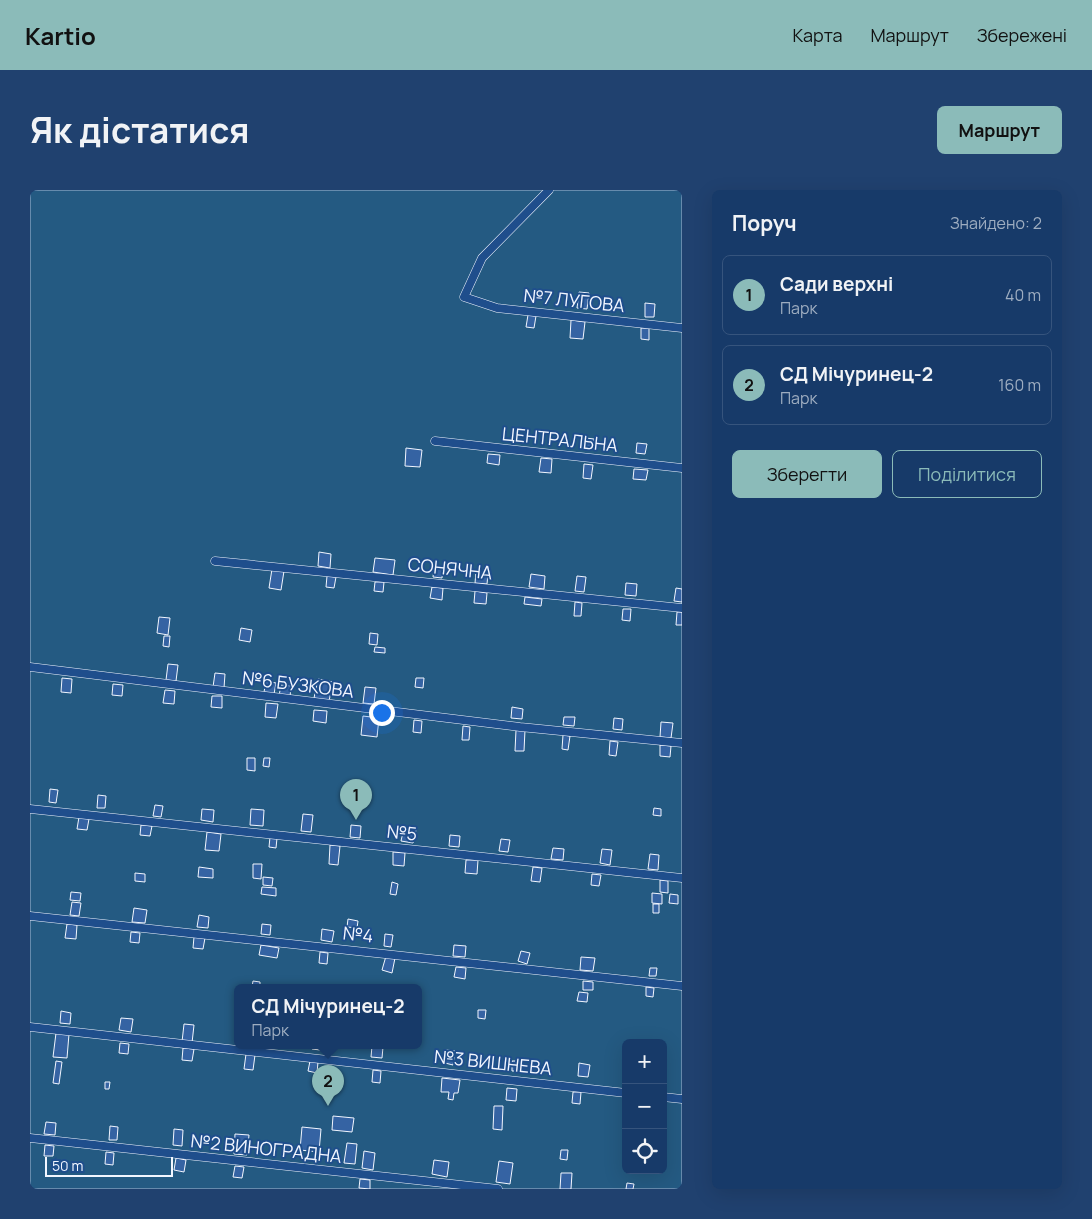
<!DOCTYPE html>
<html lang="uk">
<meta charset="utf-8">
<style>
body{margin:0;font-family:Manrope,sans-serif;background:#20416f;color:#f1f3f6}
.controls{position:absolute;right:15px;bottom:15px;display:grid;overflow:hidden;border-radius:8px;box-shadow:0 5px 20px #0002}
.controls button{width:45px;height:45px;display:grid;place-items:center;padding:0;border:0;border-bottom:1px solid #36547d;background:#173a69;color:#f1f3f6;font:25px sans-serif}
.scale{position:absolute;left:15px;bottom:12px;width:128px;box-sizing:border-box;padding-left:5px;border:2px solid #f2f6ff;border-top:0;font-size:14px;line-height:18px;white-space:nowrap;color:#f2f6ff;-webkit-text-stroke:4px #1f4e8c;paint-order:stroke}
.you{position:absolute;left:351px;top:522px;width:18px;height:18px;margin:-12px;border:4px solid #fff;border-radius:50%;background:#1a73e8;box-shadow:0 0 0 8px #1a73e833}
.badge{display:grid;place-items:center;width:32px;height:32px;border-radius:50%;background:#8bbbb9;color:#111;font-size:16px;font-weight:700}
.pin{position:absolute;translate:-50% -41px;filter:drop-shadow(0 1px 2px #0008)}
.pin::after{content:'';position:absolute;top:26px;width:18px;height:15px;background:inherit;clip-path:polygon(0 0,100% 0,50% 100%)}
.popup{position:absolute;left:204px;top:794px;width:188px;height:65px;box-sizing:border-box;display:grid;place-content:center;border-radius:8px;background:#173a69;filter:drop-shadow(0 1px 4px #0005);font-size:16px;white-space:nowrap;color:#9eadc0}
.popup b{font-size:19px;color:#f1f3f6}
.popup::after{content:'';position:absolute;left:50%;top:100%;margin-left:-10px;border:10px solid transparent;border-top-color:#173a69}
.list{margin:0;padding:0;list-style:none}
h2{display:flex;justify-content:space-between;align-items:center;height:65px;margin:0;padding:0 20px;font-size:21px}
h2 small{font-size:16px;font-weight:400;color:#9eadc0}
.list li{display:grid;grid-template-columns:32px 1fr auto;gap:15px;align-items:center;box-sizing:border-box;height:80px;margin:0 10px 10px;padding:0 10px;border:1px solid #36547d;border-radius:8px}
.list b{display:block;font-size:19px;white-space:nowrap}
.list p{margin:0;font-size:16px;white-space:nowrap;color:#9eadc0}
.list em{font-size:16px;font-style:normal;color:#9eadc0}
.actions{display:flex;gap:10px;padding:15px 20px}
.actions a{flex:1;padding:11px 0;border:1px solid #8bbbb9;border-radius:8px;text-align:center;font-size:18px;color:#8bbbb9}
.actions .main{background:#8bbbb9;color:#111}
.icon{flex:none;width:28px;height:28px;fill:none;stroke:currentColor;stroke-width:2;stroke-linecap:round;stroke-linejoin:round}
.map{position:relative;flex:none;width:652px;height:999px;overflow:hidden;border-radius:8px}
header{display:flex;align-items:center;gap:30px;box-sizing:border-box;height:70px;padding:0 25px;background:#8bbbb9;color:#111}
header strong{font-size:24px}
nav{display:flex;gap:28px;margin-inline-start:auto;font-size:18px}
.intro{display:flex;align-items:center;justify-content:space-between;box-sizing:border-box;height:120px;padding:0 30px}
h1{margin:0;font-size:35px}
.button{padding:12px 22px;border-radius:8px;background:#8bbbb9;color:#111;font-size:18px;font-weight:700}
main{display:flex;gap:30px;padding:0 30px}
aside{flex:1;background:#173a69;border-radius:8px;box-shadow:0 5px 20px #0002}
.map>svg:first-child{display:block}
.green{fill:#245a82;stroke:#a8bbd7;fill-rule:evenodd}
.building{fill:#3563a3;stroke:#f2f6ff}
.lines{fill:none;stroke-linecap:round;stroke-linejoin:round}
.service-casing{stroke:#f2f6ff;stroke-width:9}
.service{stroke:#1f4e8c;stroke-width:8}
.labels{text-anchor:middle;stroke-width:4;stroke-linejoin:round;paint-order:stroke}
.street-label{font-size:18px;fill:#f2f6ff;stroke:#1f4e8c}
</style>
<header>
<strong>Kartio</strong>
<nav><a>Карта</a><a>Маршрут</a><a>Збережені</a></nav>
</header>
<div class="intro"><h1>Як дістатися</h1><a class="button">Маршрут</a></div>
<main>
<div class="map">
<svg width="652" height="999" viewBox="0 0 652 999">
<rect width="100%" height="100%" fill="#1f4e8c"/>
<!-- green -->
<path class="green" d="M0 0H652V999H0ZM208 797H388V855H208ZM596 853H633V980H596Z"/>
<!-- building -->
<path class="building" d="M549 102 559 103 557 119 547 118Z
M615 113 625 114 624 127H615Z
M498 125 506 126 504 138 496 137Z
M541 130 555 132 553 149 540 148Z
M611 138H619V150L611 149Z
M556 248 564 249 563 258H555Z
M607 253 617 254 615 264 606 263Z
M376 258 392 260 390 277 375 276Z
M458 264 470 265 469 275 457 273Z
M511 268 522 269 521 283 509 282Z
M554 274 563 275 561 289 553 288Z
M604 279 618 280 616 290 603 289Z
M289 362 301 364 300 378 288 376Z
M345 368 365 370 363 385 343 382Z
M404 377 413 379 412 388 403 387Z
M242 379 254 381 251 400 239 398Z
M446 382 458 384 457 394 445 393Z
M501 384 515 386 514 399 499 397Z
M297 386 306 387 304 398 296 397Z
M547 386 556 387 554 402 545 401Z
M345 392H354L353 402 344 401Z
M596 393 607 394 606 406 595 405Z
M402 397 413 398 412 410 400 408Z
M646 398 652 399V412L644 411Z
M445 401 457 403 456 414 444 413Z
M495 407 512 409 511 416 494 414Z
M545 412 552 413 551 426H544Z
M593 419H601L600 431 592 430Z
M647 422H652V435H646Z
M129 427 140 428 138 445 127 443Z
M211 438 222 440 220 452 209 450Z
M340 443 348 444 347 455 339 454Z
M134 446H140L139 457 133 456Z
M345 457 355 458V463L344 462Z
M138 474 148 475 146 491 136 490Z
M185 483 195 484 194 498 183 497Z
M32 488 42 489 41 503 31 502Z
M386 488H394L393 498 385 497Z
M288 489 303 492 299 511 284 508Z
M236 491 246 493 244 504 234 502Z
M83 494 93 495 92 506 82 505Z
M251 495 261 496 260 507 249 506Z
M335 497 346 498 344 514 333 513Z
M135 500 145 501 144 514 133 513Z
M182 506H192V518L181 517Z
M236 513 248 514 246 528 235 527Z
M482 517 493 519 492 529 481 528Z
M284 520 297 521 296 533 283 531Z
M333 526 349 528 347 547 331 545Z
M534 527H545L544 536 533 535Z
M584 528 593 529 592 540 583 539Z
M384 530 392 531 391 543 383 542Z
M631 532 643 533 641 548 630 547Z
M433 536 440 537 439 550H432Z
M486 540H495L494 561H485Z
M533 545 540 546 538 560 532 559Z
M580 551 588 552 586 566 579 565Z
M630 555 641 556 640 567 630 566Z
M217 568H225V581L217 580Z
M234 568H240L239 577 233 576Z
M20 599 28 600 26 613 19 612Z
M68 605 76 606 75 618H67Z
M125 615 133 616 131 627 123 626Z
M624 618 631 619V626L623 625Z
M172 619 184 620 183 632 171 630Z
M221 619 234 620 233 636 220 635Z
M273 624 283 625 281 642 271 641Z
M49 627 59 629 57 640 47 639Z
M111 635 122 636 120 646 110 645Z
M321 635 331 636 330 648 320 647Z
M374 638 386 640 383 653 371 651Z
M177 642 191 644 189 661 175 660Z
M420 645 430 646 429 657 419 656Z
M240 647 247 648 246 658 239 657Z
M471 649 480 650 478 662 469 661Z
M300 655 310 656 308 675 299 674Z
M523 658 534 659 533 670 521 669Z
M572 659 582 660 580 675 570 673Z
M363 662 375 663 374 676 363 675Z
M620 664 629 665 628 680 618 679Z
M436 670H448L447 684 435 683Z
M223 674H232L231 689 223 688Z
M169 677 183 679V688L168 687Z
M503 677 512 678 510 692 501 691Z
M105 683 115 684V692L105 691Z
M562 684 571 685 569 696 561 695Z
M233 687 243 688 242 696 233 695Z
M630 690 638 691V703L630 702Z
M362 692 368 694 366 705 360 704Z
M232 697 246 698V706L231 704Z
M41 702 51 703 50 711 40 710Z
M622 703 632 704V714L622 713Z
M640 704 648 705V714L639 713Z
M42 712 51 713 49 726 40 725Z
M623 714H629V723H623Z
M104 718 117 720 115 733 102 732Z
M169 725 179 727 178 738 167 737Z
M318 729 328 731 327 738 317 737Z
M37 734 47 735 46 749 35 748Z
M232 734 241 735 240 745 231 744Z
M292 739 304 741 302 752 291 750Z
M101 742 110 743 109 753 100 752Z
M355 744 363 745 361 757 354 756Z
M164 747 175 748 173 759 163 758Z
M231 755 249 758 247 768 229 765Z
M424 755 436 756 435 767 423 766Z
M491 761 500 763 497 774 488 771Z
M290 762 298 763 297 774 289 773Z
M356 766 365 768 362 783 352 780Z
M551 767 565 768 563 781 550 780Z
M426 777 436 778 435 789 424 787Z
M620 778H627L626 786H619Z
M223 791 230 792V797H222Z
M553 791 563 792V800H553Z
M616 797 624 798 623 807 616 806Z
M549 802 558 803 557 812 547 811Z
M448 820H456L455 829 448 828Z
M31 821 41 823 40 834 30 833Z
M91 828 103 829 101 842 89 840Z
M154 834 164 835 162 853 152 852Z
M26 843 39 844 37 868 23 867Z
M90 853 99 854 98 864 89 863Z
M282 855H291L290 860 282 859Z
M342 856 353 857 352 868 341 867Z
M153 858 164 859 162 871 152 870Z
M416 860 425 861 423 875 415 873Z
M216 864 225 865 223 880 214 879Z
M26 871 32 872 29 894 23 893Z
M280 871 288 872 287 883 278 881Z
M482 871H489L488 881H482Z
M549 873 560 875 558 887 548 886Z
M343 880 351 881 350 893 342 892Z
M412 888 430 890 428 903H424L423 910 418 909 419 902H411Z
M75 892H80L79 899H75Z
M477 898 487 899 486 911 476 910Z
M543 902H551L550 914 542 913Z
M464 916H473L472 940 463 939Z
M303 926 324 928 322 942 302 940Z
M16 932 26 933 25 945 14 944Z
M80 936 88 937 87 950H79Z
M272 937 291 939 289 962 270 960Z
M144 939 153 940 152 956 143 955Z
M205 944 219 945 217 965 204 964Z
M317 953 327 954 325 974 314 973Z
M15 955 24 956 23 966H14Z
M531 960H538L537 970 530 969Z
M334 961 345 963 343 980 332 978Z
M76 962 84 963 83 975 75 974Z
M146 968 156 970 154 982 144 980Z
M404 970 419 972 417 987 402 984Z
M469 971 483 973 480 994 466 992Z
M205 976 214 977 212 988 203 987Z
M531 983H542L541 999H530Z
M330 989 340 990V999L329 998Z
M597 993 604 994 603 999H596Z"/>
<g class="lines">
<defs>
<path id="service" d="M519 0 452 68 434 107 467 118 652 138
M405 251 652 278
M185 371 652 418
M0 477 490 537 652 553
M0 619 652 688
M0 726 652 796
M0 837 596 903
M633 907 652 909
M0 948 468 999"/>
</defs>
<!-- service casing -->
<use href="#service" class="service-casing"/>
<!-- service -->
<use href="#service" class="service"/>
</g>
<g class="labels">
<!-- street labels -->
<g class="street-label">
<text transform="translate(544 111) rotate(6)" y="6">№7 ЛУГОВА</text>
<text transform="translate(530 250) rotate(6)" y="6">ЦЕНТРАЛЬНА</text>
<text transform="translate(420 379) rotate(6)" y="6">СОНЯЧНА</text>
<text transform="translate(268 495) rotate(7)" y="6">№6 БУЗКОВА</text>
<text transform="translate(372 643) rotate(6)" y="6">№5</text>
<text transform="translate(328 745) rotate(6)" y="6">№4</text>
<text transform="translate(463 873) rotate(6)" y="6">№3 ВИШНЕВА</text>
<text transform="translate(236 959) rotate(6)" y="6">№2 ВИНОГРАДНА</text>
</g>
</g>
</svg>
<div class="controls">
<button>+</button>
<button>−</button>
<button><svg class="icon" aria-label="locate" viewBox="0 0 24 24"><circle cx="12" cy="12" r="6"/><path d="M12 2v4M12 18v4M2 12h4M18 12h4"/></svg></button>
</div>
<div class="scale">50 m</div>
<div class="you"></div>
<div class="pin badge" style="left:326px;top:630px">1</div>
<div class="pin badge" style="left:298px;top:916px">2</div>
<div class="popup"><b>СД Мічуринец-2</b>Парк</div>
</div>
<aside>
<h2>Поруч<small>Знайдено: 2</small></h2>
<ul class="list">
<li><span class="badge">1</span><div><b>Сади верхні</b><p>Парк</p></div><em>40 m</em></li>
<li><span class="badge">2</span><div><b>СД Мічуринец-2</b><p>Парк</p></div><em>160 m</em></li>
</ul>
<div class="actions"><a class="main">Зберегти</a><a>Поділитися</a></div>
</aside>
</main>
